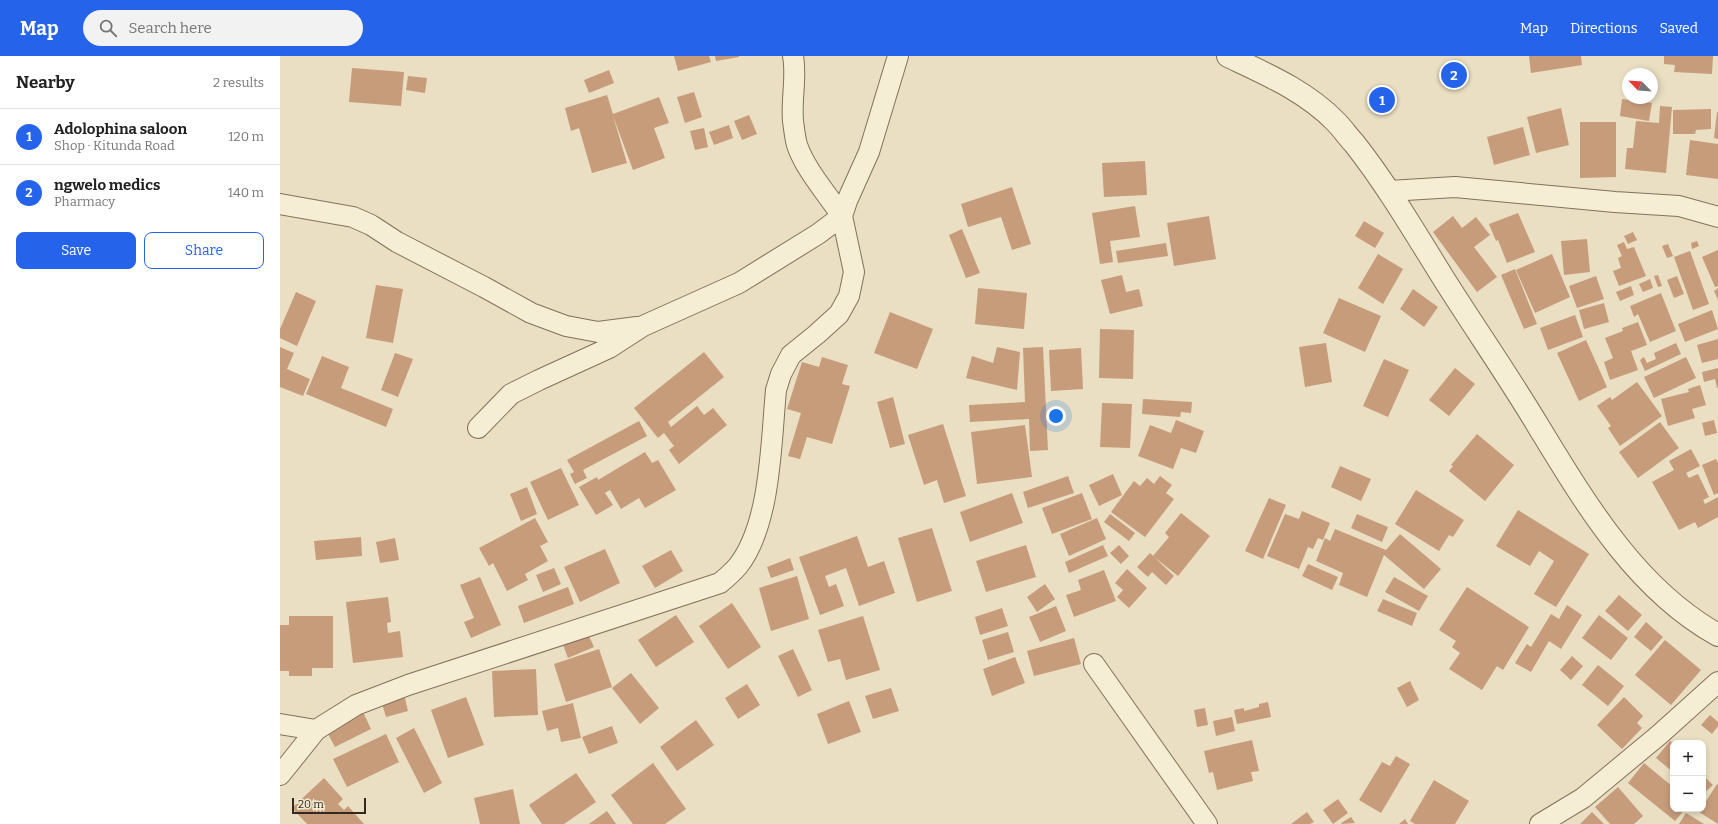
<!DOCTYPE html>
<meta charset="utf-8">
<style>
body{margin:0;font-family:Bitter,serif;background:#f2f2f2;color:#222}
.controls{position:absolute;right:12px;bottom:12px;display:grid;overflow:hidden;border-radius:8px;box-shadow:0 2px 6px #0003}
.controls button{width:36px;height:36px;display:grid;place-items:center;padding:0;border:0;border-bottom:1px solid #e0e0e0;background:#fff;color:#222;font:20px sans-serif}
.compass{position:absolute;left:1342px;top:12px;width:36px;height:36px;border-radius:50%;background:#fff;box-shadow:0 2px 6px #0003;rotate:295deg}
.scale{position:absolute;left:12px;bottom:10px;width:74px;box-sizing:border-box;padding-left:4px;border:2px solid #34291e;border-top:0;font-size:11px;line-height:14px;white-space:nowrap;color:#34291e;-webkit-text-stroke:3px #f2ead1;paint-order:stroke}
.you{position:absolute;left:776px;top:360px;width:14px;height:14px;margin:-10px;border:3px solid #fff;border-radius:50%;background:#1a73e8;box-shadow:0 0 0 6px #1a73e833}
.badge{display:grid;place-items:center;width:26px;height:26px;border-radius:50%;background:#2563eb;color:#fff;font-size:13px;font-weight:700}
.pin{position:absolute;translate:-50% -50%;border:2px solid #fff;box-shadow:0 1px 4px #0006}
.list{margin:0;padding:0;list-style:none}
h2{display:flex;justify-content:space-between;align-items:center;height:52px;margin:0;padding:0 16px;font-size:17px}
h2 small{font-size:13px;font-weight:400;color:#767676}
.list li{display:grid;grid-template-columns:26px 1fr auto;gap:12px;align-items:center;box-sizing:border-box;height:56px;padding:0 16px;border-top:1px solid #e0e0e0}
.list b{display:block;font-size:15px;white-space:nowrap}
.list p{margin:0;font-size:13px;white-space:nowrap;color:#767676}
.list em{font-size:13px;font-style:normal;color:#767676}
.actions{display:flex;gap:8px;padding:12px 16px}
.actions a{flex:1;padding:9px 0;border:1px solid #2563eb;border-radius:8px;text-align:center;font-size:14px;color:#2563eb}
.actions .main{background:#2563eb;color:#fff}
.icon{flex:none;width:22px;height:22px;fill:none;stroke:currentColor;stroke-width:2;stroke-linecap:round;stroke-linejoin:round}
.map{position:relative;flex:none;width:1438px;height:768px;overflow:hidden}
header{display:flex;align-items:center;gap:24px;box-sizing:border-box;height:56px;padding:0 20px;background:#2563eb;color:#fff}
header strong{font-size:19px}
nav{display:flex;gap:22px;margin-inline-start:auto;font-size:14px}
.search{width:280px;height:36px;background:#f2f2f2;display:flex;align-items:center;gap:10px;box-sizing:border-box;padding:0 14px;border-radius:22px;color:#767676;font-size:15px}
main{display:flex}
aside{flex:1;background:#fff}
.map>svg:first-child{display:block}
.building{fill:#c69c7b}
.lines{fill:none;stroke-linecap:round;stroke-linejoin:round}
.minor-casing{stroke:#83715b;stroke-width:22}
.tertiary-casing{stroke:#83715b;stroke-width:24}
.minor{stroke:#f6edd5;stroke-width:20}
.tertiary{stroke:#f6edd5;stroke-width:22}
</style>
<header>
<strong>Map</strong>
<div class="search"><svg class="icon" aria-label="search" viewBox="0 0 24 24"><circle cx="10" cy="10" r="6"/><path d="M15 15l6 6"/></svg>Search here</div>
<nav><a>Map</a><a>Directions</a><a>Saved</a></nav>
</header>
<main>
<aside>
<h2>Nearby<small>2 results</small></h2>
<ul class="list">
<li><span class="badge">1</span><div><b>Adolophina saloon</b><p>Shop · Kitunda Road</p></div><em>120 m</em></li>
<li><span class="badge">2</span><div><b>ngwelo medics</b><p>Pharmacy</p></div><em>140 m</em></li>
</ul>
<div class="actions"><a class="main">Save</a><a>Share</a></div>
</aside>
<div class="map">
<svg width="1438" height="768" viewBox="0 0 1438 768">
<rect width="100%" height="100%" fill="#eadfc2"/>
<!-- building -->
<path class="building" d="M394 0H429L431 6 398 15Z
M435 0H459V1L436 5Z
M1249 0H1301L1302 9 1251 17Z
M1384 0H1433L1432 18 1394 16 1395 9 1384 8Z
M72 12 124 16 121 50 69 46Z
M329 14 334 27 309 37 304 24Z
M128 20 147 22 145 37 126 34Z
M414 36 422 61 405 67 397 41Z
M327 39 333 58 379 41 389 67 374 72 385 102 353 114 333 60 347 107 312 117 299 72 291 75 285 52Z
M1342 43 1372 47 1369 65 1340 60Z
M1380 50 1392 51 1386 117 1345 113 1347 92H1353L1356 65 1379 67Z
M1281 52 1289 89 1256 97 1247 61Z
M1431 53V73L1416 74 1415 78H1393V54Z
M1437 56H1438V83L1434 82Z
M469 59 477 78 462 84 454 65Z
M1300 66H1336V121L1300 122Z
M449 69 453 82 434 89 429 76Z
M1243 71 1250 99 1214 109 1207 81Z
M424 72 428 91 415 94 410 75Z
M1410 84 1438 88V123L1406 119Z
M865 105 867 139 824 141 822 107Z
M732 131 751 188 732 194 721 161 688 171 681 148Z
M855 150 860 181 830 185 833 206 820 208 812 157Z
M1238 157 1255 196 1227 207 1218 184 1216 185 1209 168Z
M929 160 936 203 894 210 887 167Z
M1173 160 1182 172 1196 161 1210 179 1194 191 1217 221 1197 236 1153 176Z
M1084 165 1104 177 1095 192 1075 180Z
M682 173 700 217 686 222 669 179Z
M1353 176 1357 184 1348 188 1344 180Z
M1307 183 1310 216 1284 219 1281 185Z
M1417 185 1419 190 1412 193 1411 187Z
M1344 186 1347 193 1354 191 1366 220 1339 230 1333 215 1341 212 1338 202 1342 200 1337 189Z
M886 187 888 200 838 207 836 195Z
M1388 188 1393 200 1387 202 1382 190Z
M1438 194V230L1435 231 1422 201Z
M1410 195 1429 248 1413 254 1394 201Z
M1098 198 1123 213 1103 248 1078 232Z
M1272 198 1290 241 1255 257 1236 214Z
M1235 213 1257 268 1244 273 1221 219Z
M842 219 846 236 859 233 863 250 830 258 821 224Z
M1378 219 1382 230 1378 231 1374 220Z
M1316 220 1324 243 1297 252 1289 230Z
M1397 220 1404 238 1394 242 1387 224Z
M1370 223 1373 232 1363 236 1359 228Z
M96 229 123 233 113 287 86 282Z
M1351 230 1354 239 1340 245 1336 236Z
M698 232 747 237 744 273 695 268Z
M1438 232V244L1434 235Z
M1133 233 1158 251 1144 271 1120 253Z
M16 236 36 245 17 290 0 282V273Z
M1381 237 1396 275 1370 286 1358 258 1354 261 1350 250Z
M1059 242 1101 260 1085 296 1043 277Z
M1324 247 1329 266 1304 273 1299 254Z
M1432 254 1438 273 1405 286 1398 268Z
M610 256 653 273 637 313 594 297Z
M1295 259 1303 281 1268 294 1260 272Z
M1358 266 1367 289 1351 295 1358 314 1330 324 1324 306 1333 302 1325 282 1343 275 1342 272Z
M820 273 854 274 853 323 819 322Z
M1438 283V303L1422 307 1417 289Z
M1306 284 1327 331 1299 345 1277 297Z
M1046 287 1052 326 1025 331 1019 291Z
M1396 287 1401 298 1365 315 1360 304 1364 301 1367 307 1376 303 1374 297Z
M0 291 14 297 7 313 30 323 23 340 0 331Z
M717 291 740 296 737 334 686 322 692 300 713 307Z
M763 291 768 394 750 395 749 363 690 366 689 349 745 346 743 292Z
M801 292 803 333 771 335 769 294Z
M424 296 444 321 388 366 391 371 417 350 424 359 433 352 447 369 399 408 389 394 394 390 384 377 378 382 354 352Z
M115 297 133 303 118 341 101 334Z
M42 300 69 311 61 332 113 353 106 371 26 338Z
M542 301 568 309 562 328 570 330 552 388 527 381 520 403 508 400 521 357 507 353 522 306 539 311Z
M1406 301 1416 322 1374 342 1364 321Z
M1104 303 1129 314 1108 361 1083 350Z
M1175 312 1195 328 1169 360 1149 344Z
M1438 312V332H1437L1435 323 1424 326 1422 316Z
M1357 326 1382 360 1340 390 1328 372 1331 370 1317 350 1330 341 1332 344Z
M1420 329 1426 349 1412 353 1415 362 1388 370 1381 343 1409 336 1408 333Z
M613 341 625 388 610 392 597 346Z
M863 343 912 346 911 357 901 356 900 361 862 358Z
M822 347 852 348 850 392 820 391Z
M896 364 924 375 916 397 901 392 893 413 858 400 870 369 891 377Z
M1434 364 1437 377 1425 380 1422 367Z
M359 365 367 380 303 414 307 422 295 428 290 418 294 416 287 404Z
M1380 366 1399 392 1358 422 1339 396Z
M663 368 686 440 664 447 657 424 644 429 628 379Z
M745 369 752 421 697 428 691 376Z
M1197 378 1234 409 1205 445 1169 415 1173 410 1171 409Z
M1411 393 1420 410 1406 417 1409 422 1418 418 1429 441 1423 444 1425 448 1438 441V461L1418 472 1415 466 1399 474 1372 426 1394 414 1389 405Z
M365 396 372 407 378 404 396 434 365 452 359 442 341 453 330 434 325 437 333 449 316 459 299 431 317 421 318 424Z
M1436 403 1438 407V437L1434 439 1422 409Z
M1060 410 1091 423 1081 445 1051 431Z
M281 412 299 449 268 464 250 426Z
M833 418 842 439 819 450 809 429Z
M788 420 794 437 748 452 743 436Z
M880 420 892 429 886 437 894 443 865 481 831 456 854 425 860 430 867 422 874 428Z
M247 431 257 458 241 465 230 438Z
M1136 434 1184 464 1173 481 1169 479 1159 495 1115 468Z
M732 437 743 467 690 486 680 456Z
M802 437 812 463 772 478 762 452Z
M989 442 1006 449 983 503 965 495Z
M1238 454 1309 498 1276 551 1254 538 1274 505 1259 495 1250 510 1216 490Z
M1022 455 1050 467 1043 484 1038 482 1033 493 1028 491 1019 513 987 500 1005 458 1019 463Z
M901 457 930 480 898 520 873 500 889 481 885 477Z
M830 458 855 477 849 485 824 466Z
M1077 458 1108 471 1102 486 1071 472Z
M255 462 268 486 260 490 268 505 245 518 248 524 227 535 213 507 209 510 199 492Z
M817 462 826 483 789 500 780 478Z
M652 472 672 535 637 546 618 482Z
M1055 473 1106 494 1120 478 1161 513 1144 533 1104 499 1087 541 1059 529 1063 517 1036 505 1045 482 1050 485Z
M577 480 588 511 604 505 615 537 579 550 566 512 545 520 549 531 556 528 564 550 540 559 519 501Z
M81 481 82 500 36 504 34 485Z
M115 482 119 504 100 507 96 486Z
M746 489 756 521 706 536 696 505Z
M823 489 828 500 789 517 785 506Z
M839 489 849 500 841 508 830 497Z
M325 493 340 527 300 546 284 511Z
M391 494 403 515 375 532 362 510Z
M870 497 894 520 886 529 872 516 868 521 857 511Z
M510 502 514 514 491 522 487 511Z
M1028 508 1058 521 1052 534 1022 520Z
M274 512 281 528 263 536 256 519Z
M847 513 867 532 849 552 837 541 843 534 835 527Z
M824 514 836 545 794 561 786 539 801 534 798 524Z
M517 520 529 563 491 575 479 532Z
M200 521 221 569 191 582 184 566 194 562 180 529Z
M1114 521 1148 540 1139 555 1105 536Z
M765 528 775 543 757 556 747 541Z
M288 531 294 548 244 567 238 550Z
M1187 531 1249 571 1223 614 1217 610 1202 634 1169 613 1180 597 1172 591 1176 585 1159 574Z
M1339 539 1362 559 1348 575 1325 555Z
M108 541 111 566 107 567 108 577 120 575 123 601 73 607 66 546Z
M1103 543 1137 557 1132 570 1097 555Z
M452 547 481 591 448 613 419 570Z
M1287 549 1302 559 1281 593 1269 585 1251 616 1235 607 1247 588 1251 591 1271 558 1279 563Z
M776 550 786 575 760 586 749 561Z
M722 552 728 570 700 579 695 561Z
M396 559 414 586 376 611 358 584Z
M1319 559 1348 582 1331 604 1302 582Z
M9 560H53V612H32V620H9V615H0V569H9Z
M583 560 600 614 566 624 560 603 548 606 538 574Z
M1366 566 1383 581 1371 595 1354 581Z
M307 576 314 591 288 602 282 586Z
M728 576 734 596 708 604 702 584Z
M794 582 801 608 754 620 747 595Z
M1385 584 1421 614 1391 649 1355 619Z
M319 593 332 631 286 646 274 608Z
M513 593 532 634 518 641 498 600Z
M1292 600 1303 610 1291 624 1280 614Z
M735 601 745 627 712 640 703 613Z
M1318 609 1344 630 1328 650 1302 629Z
M256 613 258 659 214 661 212 615Z
M351 617 379 652 360 668 332 632Z
M1130 625 1139 644 1127 651 1117 632Z
M467 628 480 649 458 663 445 642Z
M611 632 619 655 593 663 585 640Z
M124 638 128 655 106 661 101 644Z
M186 641 204 689 168 702 151 654Z
M1344 641 1363 660 1357 667 1362 672 1342 693 1317 669Z
M569 645 581 676 548 688 537 658Z
M988 646 991 661 957 668 954 654 964 652V655L979 651V648Z
M293 647 301 682 281 686 278 672 267 675 262 655Z
M925 652 928 669 917 671 914 654Z
M83 656 91 673 55 691 46 674Z
M1430 659 1438 666V670L1432 678 1421 669Z
M952 661 955 675 936 680 933 665Z
M416 664 434 689 397 715 380 691Z
M332 670 338 687 309 698 302 681Z
M134 672 162 727 144 737 116 682Z
M106 678 119 706 67 731 53 703Z
M972 684 979 715 971 716 973 725 937 734 933 716 929 717 924 695Z
M1390 685 1393 687V716L1376 702Z
M1116 700 1130 708 1101 757 1079 744 1102 706 1110 710Z
M373 707 406 753 385 768H353L331 739Z
M1364 707 1393 731V753H1405L1395 765 1348 727Z
M296 717 316 746 284 768H262L249 749Z
M1423 719 1433 729 1423 738Z
M44 722 63 743 58 748 64 754 68 750 84 768H27L12 752Z
M1154 724 1189 745 1175 768H1135L1130 765Z
M1437 728 1438 729V768L1419 756 1421 753H1423V750Z
M1338 731 1363 760 1354 768H1330L1315 751Z
M233 733 240 768H200L194 742Z
M1058 743 1068 757 1053 768 1043 754Z
M327 755 336 768H309Z
M1027 756 1034 766 1030 768H1011Z
M1312 756 1324 768H1300Z
M1406 757 1424 768H1399Z
M1071 761 1075 767 1062 768 1061 767Z
M1125 763 1128 768H1119Z"/>
<g class="lines">
<defs>
<path id="minor" d="M1109 135 1175 131 1335 146 1399 150 1438 161
M0 148 73 161 91 169 117 186 204 231 251 257 286 270 318 276 357 271
M198 372 231 338 259 324 329 292 363 270 459 227 538 178 562 160C547 138 525 113 517 89 515 82 514 72 513 65 511 43 517 21 513 0
M814 608 927 768
M0 668 36 674
M0 719 36 674 76 649 128 629 440 527C446 522 453 516 458 510 491 468 491 386 496 334L501 318 511 299 537 278 559 258 569 240 574 216 562 160 567 145 589 96 618 0
M1260 768 1303 742 1379 679 1438 626"/>
<path id="tertiary" d="M948 0C986 18 1026 35 1056 66 1063 73 1068 81 1074 87 1107 129 1134 175 1162 220 1194 271 1229 321 1260 373 1307 450 1357 534 1438 579"/>
</defs>
<!-- minor casing -->
<use href="#minor" class="minor-casing"/>
<!-- tertiary casing -->
<use href="#tertiary" class="tertiary-casing"/>
<!-- minor -->
<use href="#minor" class="minor"/>
<!-- tertiary -->
<use href="#tertiary" class="tertiary"/>
</g>
</svg>
<div class="controls">
<button>+</button>
<button>−</button>
</div>
<svg class="compass" viewBox="-18 -18 36 36"><path d="M0-13l5 13h-10z" fill="#e53935"/><path d="M0 13l5-13h-10z" fill="#767676"/></svg>
<div class="scale">20 m</div>
<div class="you"></div>
<div class="pin badge" style="left:1102px;top:44px">1</div>
<div class="pin badge" style="left:1174px;top:19px">2</div>
</div>
</main>
